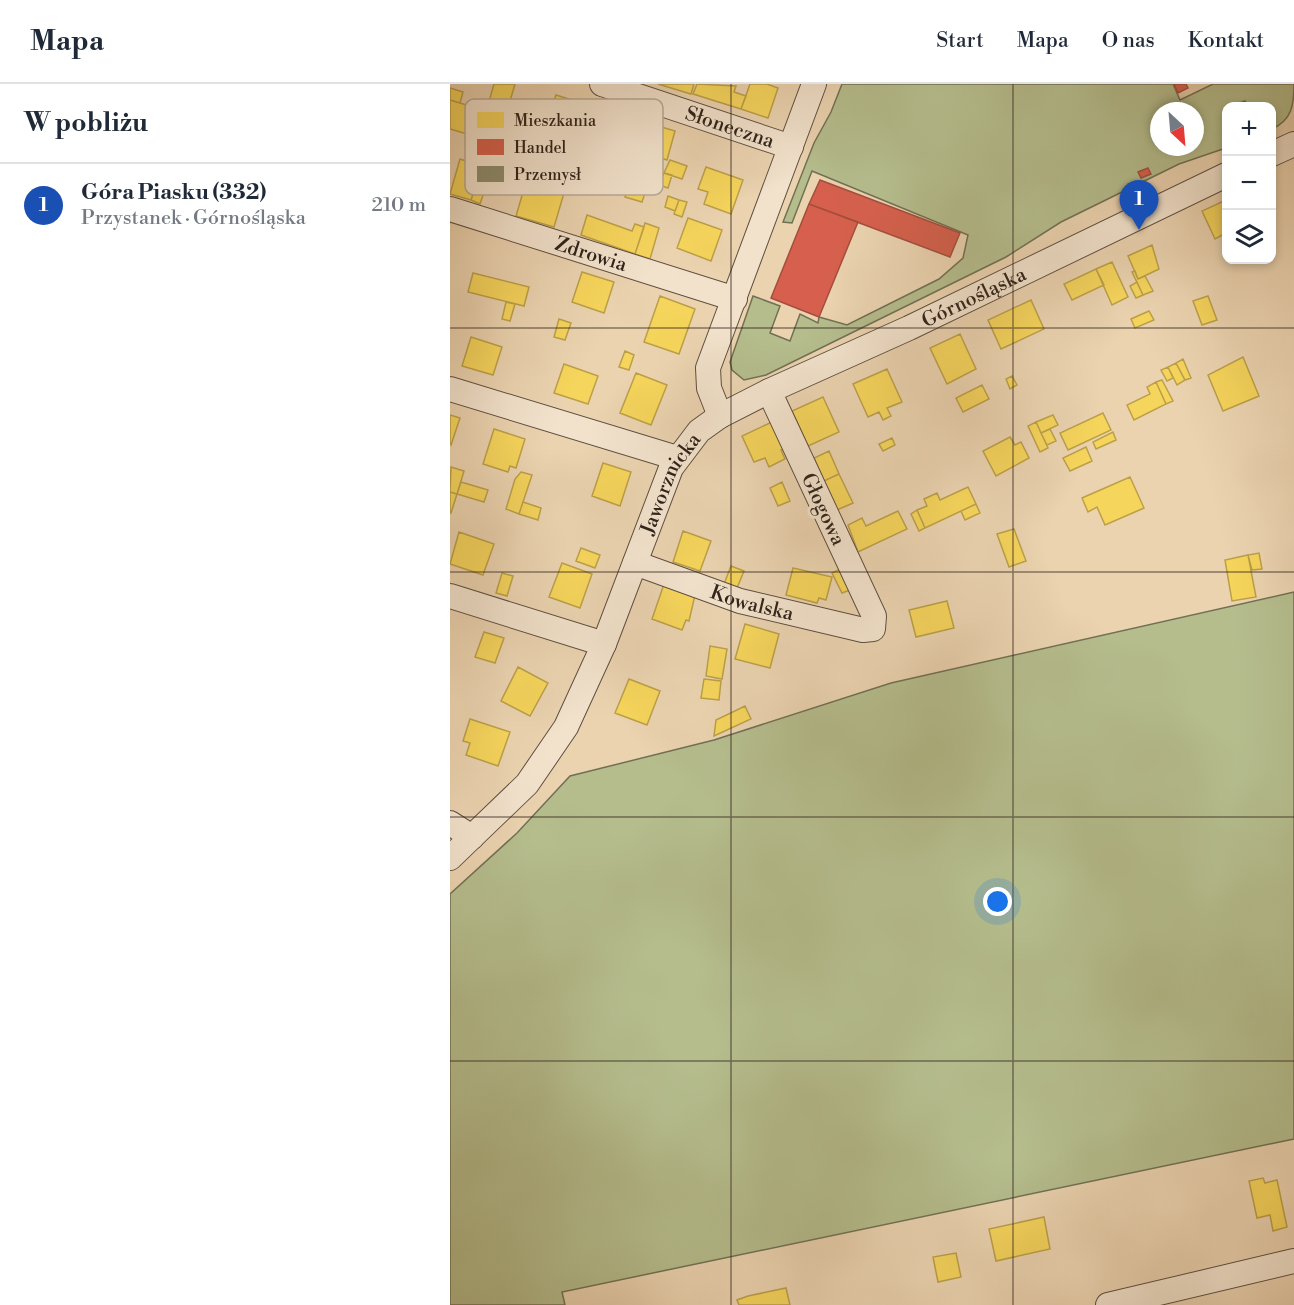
<!DOCTYPE html>
<html lang="pl">
<meta charset="utf-8">
<style>
body{margin:0;font-family:"Libre Bodoni",serif;background:#f2f2f3;color:#1f2937}
.controls{position:absolute;right:18px;top:18px;display:grid;overflow:hidden;border-radius:12px;box-shadow:0 3px 9px #0003}
.controls button{width:54px;height:54px;display:grid;place-items:center;padding:0;border:0;border-bottom:2px solid #e0e1e3;background:#fff;color:#1f2937;font:30px sans-serif}
.compass{position:absolute;left:700px;top:18px;width:54px;height:54px;border-radius:50%;background:#fff;box-shadow:0 3px 9px #0003;rotate:154deg}
.you{position:absolute;left:548px;top:818px;width:21px;height:21px;margin:-15px;border:4px solid #fff;border-radius:50%;background:#1a73e8;box-shadow:0 0 0 9px #1a73e833}
.badge{display:grid;place-items:center;width:39px;height:39px;border-radius:50%;background:#d93025;color:#fff;font-size:20px;font-weight:700}
.pin{position:absolute;translate:-50% -50px;filter:drop-shadow(0 2px 3px #0008)}
.pin::after{content:'';position:absolute;top:32px;width:21px;height:18px;background:inherit;clip-path:polygon(0 0,100% 0,50% 100%)}
.list{margin:0;padding:0;list-style:none}
h2{display:flex;justify-content:space-between;align-items:center;height:78px;margin:0;padding:0 24px;font-size:26px}
h2 small{font-size:20px;font-weight:400;color:#747a83}
.list li{display:grid;grid-template-columns:39px 1fr auto;gap:18px;align-items:center;box-sizing:border-box;height:84px;padding:0 24px;border-top:2px solid #e0e1e3}
.list b{display:block;font-size:22px;white-space:nowrap}
.list p{margin:0;font-size:20px;white-space:nowrap;color:#747a83}
.list em{font-size:20px;font-style:normal;color:#747a83}
.icon{flex:none;width:33px;height:33px;fill:none;stroke:currentColor;stroke-width:2;stroke-linecap:round;stroke-linejoin:round}
.map{position:relative;flex:none;width:844px;height:1221px;overflow:hidden}
header{display:flex;align-items:center;gap:36px;box-sizing:border-box;height:84px;padding:0 30px;background:#fff;border-bottom:2px solid #e0e1e3}
header strong{font-size:28px}
nav{display:flex;gap:33px;margin-inline-start:auto;font-size:21px}
main{display:flex}
aside{flex:1;background:#fff}
.map>svg:first-child{display:block}
.green{fill:#b5bd8d;stroke:#727054;stroke-width:1.5;fill-rule:evenodd}
.homes{fill:#f6d55c;stroke:#bba048;stroke-width:1.5}
.shops{fill:#d6604d;stroke:#a44e3e;stroke-width:1.5}
.industry{fill:#8c8c6e;stroke:#706c55;stroke-width:1.5}
.lines{fill:none;stroke-linecap:round;stroke-linejoin:round}
.minor-casing{stroke:#5f4f40;stroke-width:26}
.minor{stroke:#f2e2cc;stroke-width:24}
.grid{fill:none;stroke:#30231b;stroke-width:1.5;stroke-opacity:0.55}
.labels{text-anchor:middle;stroke-width:6;stroke-linejoin:round;paint-order:stroke}
.street-label{font-size:20px;fill:#30231b;stroke:#f2e2cc}
.key{fill:#f2e2cc;stroke:#b8a997;stroke-width:1.5}
.key-label{font-size:16px;fill:#30231b}
</style>
<header>
<strong>Mapa</strong>
<nav><a>Start</a><a>Mapa</a><a>O nas</a><a>Kontakt</a></nav>
</header>
<main>
<aside>
<h2>W pobliżu<small></small></h2>
<ul class="list">
<li><span class="badge" style="background:#1a4fb4">1</span><div><b>Góra Piasku (332)</b><p>Przystanek · Górnośląska</p></div><em>210 m</em></li>
</ul>
</aside>
<div class="map">
<svg width="844" height="1221" viewBox="0 0 844 1221">
<rect width="100%" height="100%" fill="#ebd3b0"/>
<filter id="stains"><feTurbulence type="fractalNoise" baseFrequency=".00333" numOctaves="4"/><feColorMatrix values="0 0 0 0 .2 0 0 0 0 .09 0 0 0 0 .02 0 0 0 .5 -.17"/></filter>
<radialGradient id="worn" r=".72"><stop offset=".6" stop-color="#630" stop-opacity="0"/><stop offset="1" stop-color="#630" stop-opacity=".3"/></radialGradient>
<!-- green -->
<path class="green" d="M392 0H723L730 16 763 0H844C844 21 842 36 822 45V22H776V64L729 80 611 138 556 173 316 291 294 296 282 286 280 278 303 212 330 222 320 249 340 257 350 230 368 239 369 233 397 241 489 195 513 174 518 151 362 87 342 139 333 138 364 59 381 28ZM709 27H745V63H709Z
M844 508V1055L112 1208 115 1221H0V810L67 749 120 692 264 656 441 599Z"/>
<!-- homes -->
<path class="homes" d="M44 0H65L51 48 32 42Z
M208 0H244L241 10Z
M247 0 286 2 284 8 296 12 291 25 243 10Z
M300 0H317L328 4 318 34 291 25Z
M0 4 13 8 10 19 0 16Z
M106 11 138 21 128 52 95 41Z
M0 16 36 27 32 42 54 49 48 59 0 45Z
M191 37 225 47 217 76 183 65Z
M10 75 32 82 21 116 0 110Z
M220 76 237 82 232 95 214 89Z
M32 82 42 85 30 120 21 116Z
M256 83 293 96 281 130 254 120 258 108 248 105Z
M206 86 214 89 209 101 202 99Z
M214 89 222 91 218 104 209 101Z
M76 98 114 109 104 143 66 132Z
M179 101 196 106 192 118 175 113Z
M218 112 229 116 225 127 215 123Z
M229 116 237 118 232 133 224 130Z
M776 116V149L765 155 752 127Z
M137 131 182 147 185 140 194 143 185 170 131 151Z
M238 134 272 146 261 177 227 164Z
M195 139 209 144 200 175 185 170Z
M702 161 709 185 688 195 678 172Z
M662 178 678 213 662 221 646 185Z
M646 185 654 201 622 216 614 200Z
M685 187 688 195 695 192 703 207 693 211 682 188Z
M132 188 164 198 154 229 122 218Z
M23 189 79 203 74 222 18 208Z
M687 198 693 211 686 214 680 202Z
M210 212 245 225 229 270 194 258Z
M758 212 767 236 752 241 743 217Z
M581 216 594 245 551 265 538 236Z
M56 218 65 220 60 237 52 235Z
M699 227 704 236 685 244 681 235Z
M109 235 121 239 115 256 104 253Z
M510 250 526 285 497 300 480 264Z
M21 253 52 263 43 291 12 282Z
M175 267 184 271 179 286 169 283Z
M793 273 809 312 773 327 758 291Z
M733 275 741 294 735 296 726 279Z
M726 279 735 296 727 301 718 283Z
M114 280 148 292 138 320 104 309Z
M718 283 723 294 717 297 711 286Z
M437 285 452 318 437 324 441 332 433 336 429 328 418 333 403 300Z
M186 289 217 301 201 341 170 329Z
M562 292 567 301 560 305 556 295Z
M712 296 723 317 716 320 706 298Z
M706 298 716 320 684 336 677 321 700 310 697 303Z
M532 301 539 315 513 328 506 314Z
M373 313 389 348 358 362 342 327Z
M653 329 661 346 618 366 610 349Z
M0 331 10 334 1 361 0 360Z
M603 331 608 341 591 349 586 338Z
M322 338 334 365 331 366 335 375 319 383 315 374 304 378 292 352Z
M586 338 598 364 590 368 578 342Z
M44 345 75 355 66 384 60 382 58 388 33 380Z
M600 345 606 357 597 361 591 349Z
M663 348 666 356 646 365 643 358Z
M560 353 565 361 571 358 579 374 546 392 533 367Z
M442 354 445 361 433 367 429 360Z
M636 363 642 377 620 387 613 374Z
M379 367 389 390 374 397 364 374Z
M153 379 181 388 170 422 142 412Z
M1 383 14 387 7 410 0 408Z
M71 388 82 391 69 430 56 425 65 395Z
M389 390 403 419 387 426 374 397Z
M680 393 694 424 655 441 647 423 638 428 632 414Z
M11 398 38 406 34 418 7 410Z
M332 398 340 417 328 422 320 404Z
M518 403 526 420 475 444 467 426 477 422 474 415 487 409 490 416Z
M0 408 7 410 1 429H0Z
M73 418 91 424 88 436 69 430Z
M526 420 530 429 515 436 511 427Z
M467 426 475 444 469 447 461 430Z
M448 427 457 445 408 468 398 441 412 434 416 442Z
M564 445 576 477 559 483 547 450Z
M233 447 261 457 250 487 223 478Z
M9 448 44 460 33 491 0 480Z
M131 464 150 471 145 484 126 477Z
M809 469 812 485 802 486 798 471Z
M798 471 806 513 782 517 775 476Z
M112 479 142 490 130 524 99 513Z
M281 482 294 487 287 504 274 500Z
M343 484 382 493 376 516 369 514 367 519 336 511Z
M390 485 400 506 392 509 382 489Z
M52 489 63 492 57 512 46 509Z
M214 500 245 511 239 537 236 536 232 546 202 535Z
M497 517 504 544 466 553 459 526Z
M295 540 329 550 320 584 285 575Z
M34 548 54 554 45 579 25 573Z
M260 562 277 565 272 595 256 592Z
M68 583 98 599 80 632 51 617Z
M179 595 210 607 197 641 165 629Z
M254 595 271 597 269 616 251 614Z
M295 622 301 635 264 652 266 636Z
M20 635 60 648 48 682 16 671 20 659 13 657Z
M813 1094 815 1099 827 1096 837 1143 823 1147 820 1131 807 1134 799 1097Z
M594 1133 600 1165 546 1177 539 1145Z
M506 1169 511 1193 488 1198 483 1173Z
M336 1204 340 1221H289L287 1216 298 1212Z"/>
<!-- shops -->
<path class="shops" d="M724 0H736L738 4 728 9Z
M698 84 701 90 691 94 688 88Z
M370 96 510 149 500 173 359 120Z
M359 120 408 138 369 233 321 214Z"/>
<!-- industry -->
<path class="industry" d="M795 17 798 22H781Z"/>
<g class="lines">
<defs>
<g id="minor">
<path id="s1" d="M152 0 341 63"/>
<path d="M822 70 844 60"/>
<path id="s2" d="M0 125 285 215"/>
<path d="M0 305 227 374"/>
<path d="M270 332 259 304 258 284 364 0"/>
<path id="s3" d="M185 479 290 517 413 546 423 545 424 532 319 307"/>
<path d="M0 512 154 560"/>
<path d="M0 739 22 753"/>
<path id="s4" d="M0 774 77 700 116 643 154 560 221 384 249 347 270 332 319 307 459 244 776 91"/>
<path d="M658 1221 844 1177"/>
</g>
</defs>
<!-- minor casing -->
<use href="#minor" class="minor-casing"/>
<!-- minor -->
<use href="#minor" class="minor"/>
</g>
<!-- grid -->
<path class="grid" d="M281 0V1221M563 0V1221M0 244H844M0 488H844M0 733H844M0 977H844"/>
<g class="labels">
<!-- street labels -->
<g class="street-label">
<text dy="7" stroke="none"><textPath href="#s1" startOffset="135">Słoneczna</textPath></text>
<text dy="7" stroke="none"><textPath href="#s2" startOffset="148">Zdrowia</textPath></text>
<text dy="7" stroke="none"><textPath href="#s4" startOffset="808">Górnośląska</textPath></text>
<text dy="7" stroke="none"><textPath href="#s4" startOffset="441">Jaworznicka</textPath></text>
<text transform="translate(374 425) rotate(65)" y="7">Głogowa</text>
<text dy="7" stroke="none"><textPath href="#s3" startOffset="124">Kowalska</textPath></text>
</g>
</g>
<!-- legend -->
<rect x="15" y="15" width="198" height="96" rx="9" class="key"/>
<rect x="27" y="28" width="27" height="16" fill="#f6d55c"/>
<rect x="27" y="55" width="27" height="16" fill="#d6604d"/>
<rect x="27" y="82" width="27" height="16" fill="#8c8c6e"/>
<g class="key-label">
<text x="64" y="42">Mieszkania</text>
<text x="64" y="69">Handel</text>
<text x="64" y="96">Przemysł</text>
</g>
<rect width="100%" height="100%" filter="url(#stains)"/>
<rect width="100%" height="100%" fill="url(#worn)"/>
</svg>
<div class="controls">
<button>+</button>
<button>−</button>
<button><svg class="icon" aria-label="layers" viewBox="0 0 24 24"><path d="M12 4l9 5-9 5-9-5zM3 14l9 5 9-5"/></svg></button>
</div>
<svg class="compass" viewBox="-18 -18 36 36"><path d="M0-13l5 13h-10z" fill="#e53935"/><path d="M0 13l5-13h-10z" fill="#747a83"/></svg>
<div class="you"></div>
<div class="pin badge" style="left:689px;top:146px;background:#1a4fb4">1</div>
</div>
</main>
